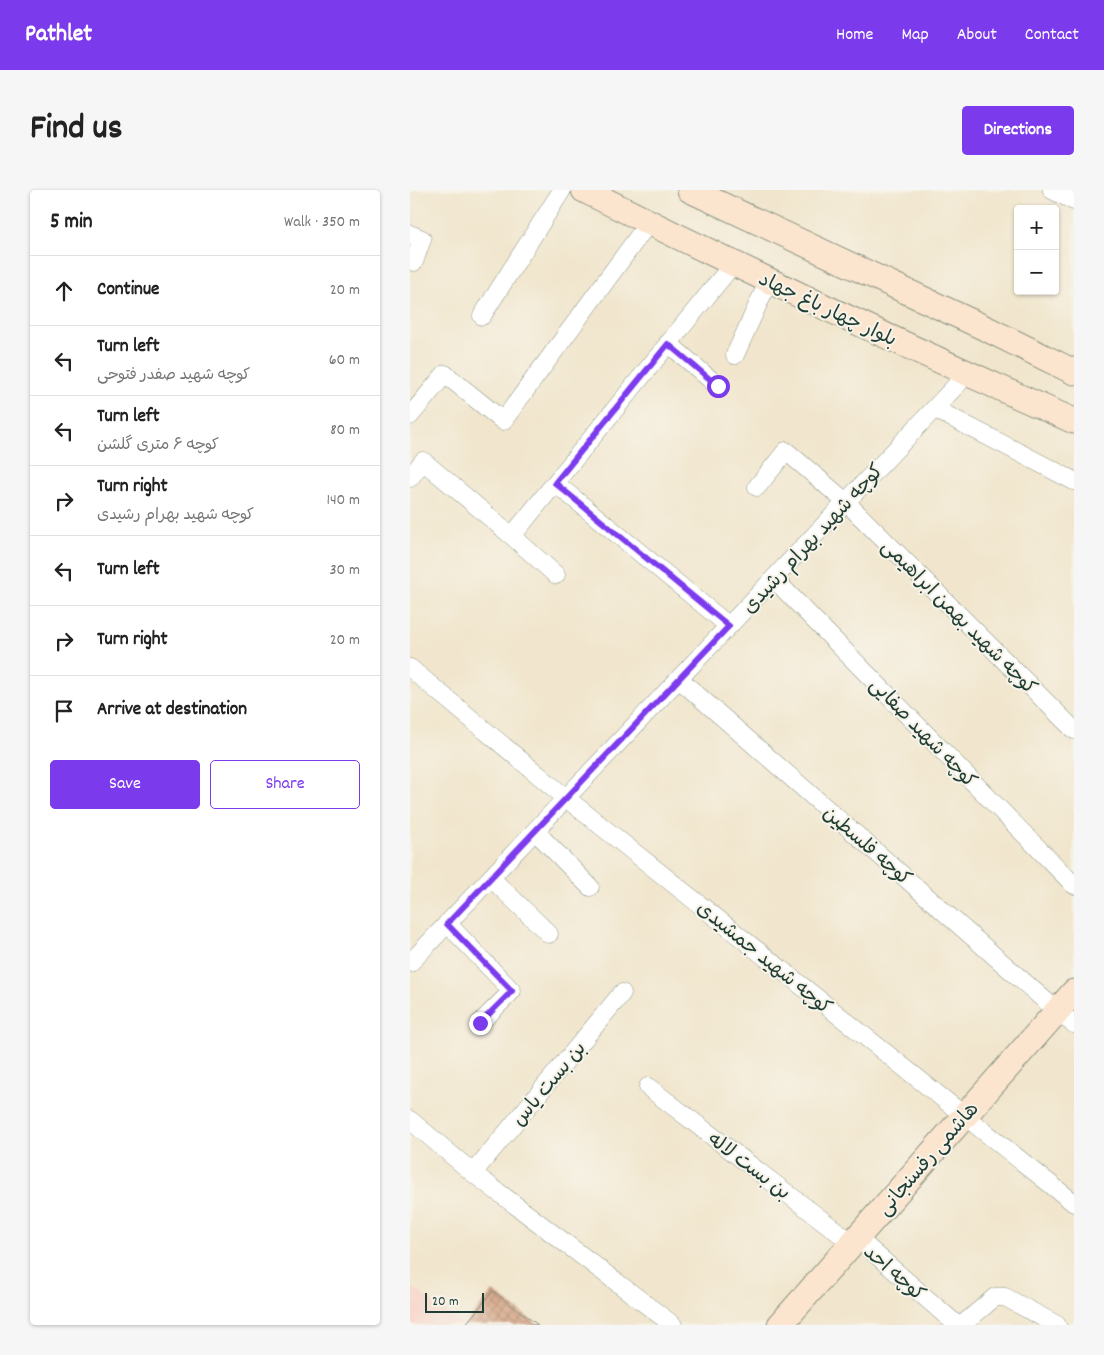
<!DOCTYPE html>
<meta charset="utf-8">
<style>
body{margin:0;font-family:Dekko,"Playpen Sans Arabic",sans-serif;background:#f6f6f6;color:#222}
.controls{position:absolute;right:15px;top:15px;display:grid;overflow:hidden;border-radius:5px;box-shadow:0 1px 4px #0004}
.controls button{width:45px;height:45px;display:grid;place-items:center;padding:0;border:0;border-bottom:1px solid #e0e0e0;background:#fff;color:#222;font:25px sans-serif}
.scale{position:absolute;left:15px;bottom:12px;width:59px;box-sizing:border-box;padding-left:5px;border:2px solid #1f3d34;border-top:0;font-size:14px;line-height:18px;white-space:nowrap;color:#1f3d34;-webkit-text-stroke:4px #f7f3e8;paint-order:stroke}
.stop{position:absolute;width:15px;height:15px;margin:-11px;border:4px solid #7c3aed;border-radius:50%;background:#fff}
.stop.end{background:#7c3aed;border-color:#fff;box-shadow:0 1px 5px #0008}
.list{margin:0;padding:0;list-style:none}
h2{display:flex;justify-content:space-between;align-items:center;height:65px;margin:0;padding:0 20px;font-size:21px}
h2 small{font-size:16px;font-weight:400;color:#767676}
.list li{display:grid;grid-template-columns:32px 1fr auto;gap:15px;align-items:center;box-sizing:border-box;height:70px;padding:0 20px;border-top:1px solid #e0e0e0}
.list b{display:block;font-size:19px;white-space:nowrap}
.list p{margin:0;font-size:16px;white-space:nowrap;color:#767676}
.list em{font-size:16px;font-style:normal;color:#767676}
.actions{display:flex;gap:10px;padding:15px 20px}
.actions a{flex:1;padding:11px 0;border:1px solid #7c3aed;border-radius:5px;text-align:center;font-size:18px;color:#7c3aed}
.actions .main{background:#7c3aed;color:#fff}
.icon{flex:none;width:28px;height:28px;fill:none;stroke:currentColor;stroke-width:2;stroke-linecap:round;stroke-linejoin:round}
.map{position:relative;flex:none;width:664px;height:1135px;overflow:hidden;border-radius:5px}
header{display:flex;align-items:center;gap:30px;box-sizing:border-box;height:70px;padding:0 25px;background:#7c3aed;color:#fff}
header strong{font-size:24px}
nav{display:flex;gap:28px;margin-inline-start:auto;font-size:18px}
.intro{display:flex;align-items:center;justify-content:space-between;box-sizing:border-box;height:120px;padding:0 30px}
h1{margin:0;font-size:35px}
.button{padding:12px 22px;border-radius:5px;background:#7c3aed;color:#fff;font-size:18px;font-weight:700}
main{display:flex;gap:30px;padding:0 30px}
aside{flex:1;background:#fff;border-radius:5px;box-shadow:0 1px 4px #0004}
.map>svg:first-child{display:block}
.built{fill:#f7d1c6}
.building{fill:url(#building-cross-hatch)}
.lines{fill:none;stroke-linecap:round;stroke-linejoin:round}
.street-casing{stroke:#889280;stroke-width:19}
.secondary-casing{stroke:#889280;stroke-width:27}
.street{stroke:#fff;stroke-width:18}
.secondary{stroke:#fce5cf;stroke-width:25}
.route{stroke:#7c3aed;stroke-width:6}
.labels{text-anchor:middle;stroke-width:4;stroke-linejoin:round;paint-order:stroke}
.street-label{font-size:20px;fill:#1f3d34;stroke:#f7f3e8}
</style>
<header>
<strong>Pathlet</strong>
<nav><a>Home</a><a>Map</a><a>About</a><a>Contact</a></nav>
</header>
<div class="intro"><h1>Find us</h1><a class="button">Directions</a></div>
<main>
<aside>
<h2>5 min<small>Walk · 350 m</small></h2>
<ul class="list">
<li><svg class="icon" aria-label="ahead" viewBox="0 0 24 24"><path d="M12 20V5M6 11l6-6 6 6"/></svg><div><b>Continue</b></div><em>20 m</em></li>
<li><svg class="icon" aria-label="left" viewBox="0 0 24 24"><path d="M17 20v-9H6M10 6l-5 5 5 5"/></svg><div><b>Turn left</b><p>کوچه شهید صفدر فتوحی</p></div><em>60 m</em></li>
<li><svg class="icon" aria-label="left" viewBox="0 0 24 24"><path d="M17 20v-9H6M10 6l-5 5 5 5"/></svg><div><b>Turn left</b><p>کوچه ۶ متری گلشن</p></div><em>80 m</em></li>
<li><svg class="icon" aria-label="right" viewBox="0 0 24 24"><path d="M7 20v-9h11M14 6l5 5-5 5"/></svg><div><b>Turn right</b><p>کوچه شهید بهرام رشیدی</p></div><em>140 m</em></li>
<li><svg class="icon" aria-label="left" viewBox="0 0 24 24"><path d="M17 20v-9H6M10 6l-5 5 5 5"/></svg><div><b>Turn left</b></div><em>30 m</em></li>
<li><svg class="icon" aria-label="right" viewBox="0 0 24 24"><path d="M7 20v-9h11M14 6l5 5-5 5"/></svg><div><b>Turn right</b></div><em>20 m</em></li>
<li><svg class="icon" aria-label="arrive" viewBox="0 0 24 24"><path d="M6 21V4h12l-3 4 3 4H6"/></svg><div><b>Arrive at destination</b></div></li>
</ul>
<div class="actions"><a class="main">Save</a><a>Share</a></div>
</aside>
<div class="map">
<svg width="664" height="1135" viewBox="0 0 664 1135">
<defs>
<pattern id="building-cross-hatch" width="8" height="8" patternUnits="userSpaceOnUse" patternTransform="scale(1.25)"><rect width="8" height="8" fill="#d39e7d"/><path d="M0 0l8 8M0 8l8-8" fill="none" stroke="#ab8267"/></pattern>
</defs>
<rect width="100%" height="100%" fill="#f7f3e8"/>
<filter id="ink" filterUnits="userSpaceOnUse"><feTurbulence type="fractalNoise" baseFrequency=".02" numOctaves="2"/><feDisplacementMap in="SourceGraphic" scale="10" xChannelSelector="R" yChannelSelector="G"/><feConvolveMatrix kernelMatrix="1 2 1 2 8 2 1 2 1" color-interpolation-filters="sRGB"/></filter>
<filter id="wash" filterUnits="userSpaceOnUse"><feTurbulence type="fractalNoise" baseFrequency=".0096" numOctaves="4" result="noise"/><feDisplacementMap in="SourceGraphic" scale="20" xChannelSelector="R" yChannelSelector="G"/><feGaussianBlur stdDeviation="1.12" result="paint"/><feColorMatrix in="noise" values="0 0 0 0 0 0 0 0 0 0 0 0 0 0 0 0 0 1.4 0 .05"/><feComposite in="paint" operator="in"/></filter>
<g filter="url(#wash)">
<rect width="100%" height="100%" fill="#f1e6cd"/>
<!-- built -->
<path class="built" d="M0 1095 53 1135 83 1101 128 1135H0Z"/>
<g id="blocks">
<!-- building -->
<path class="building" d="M83 1101 128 1135H55Z"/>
</g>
</g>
<g filter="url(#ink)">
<use href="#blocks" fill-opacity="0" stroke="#889280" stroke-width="1"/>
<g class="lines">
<defs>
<path id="street" d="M642 0 664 11
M0 44 12 49 4 72
M72 126 152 0
M258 153 308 196
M325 165 359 90
M525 219 664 291
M0 226 35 184 93 231 239 32
M0 288 13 271 102 346 323 74
M145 293 319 436
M347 297 376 261 436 312 664 540
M102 346 146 385
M364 389 664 695
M0 478 156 608 664 1013
M269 489 647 821 664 834
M125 641 180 697
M81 688 139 744
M37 733 102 801 70 833
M0 773 557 184
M238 897 442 1053
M0 930 63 983 263 1135
M63 983 212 803
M447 1048 547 1135
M552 1135 585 1107H595L647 1135"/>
<path id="secondary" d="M174 0C336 81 499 158 664 231
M280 0 577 139 664 182
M370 1135 664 802"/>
</defs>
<!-- street casing -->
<use href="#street" class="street-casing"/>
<!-- secondary casing -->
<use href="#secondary" class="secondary-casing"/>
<!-- street -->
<use href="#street" class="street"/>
<!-- secondary -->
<use href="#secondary" class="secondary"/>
</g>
</g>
<g class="lines" filter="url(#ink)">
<!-- route -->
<path class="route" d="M70 833 102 801 37 734 319 436 145 293 258 154 308 196"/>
</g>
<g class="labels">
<!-- street labels -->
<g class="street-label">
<text transform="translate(418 118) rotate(25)" y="7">بلوار چهار باغ جهاد</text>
<text transform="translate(402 348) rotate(-47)" y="7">کوچه شهید بهرام رشیدی</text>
<text transform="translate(550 426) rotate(45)" y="7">کوچه شهید بهمن ابراهیمی</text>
<text transform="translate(514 542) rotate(46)" y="7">کوچه شهید صفایی</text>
<text transform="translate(458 655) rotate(41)" y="7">کوچه فلسطین</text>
<text transform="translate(355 767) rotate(39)" y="7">کوچه شهید جمشیدی</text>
<text transform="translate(138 893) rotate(-50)" y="7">بن بست یاس</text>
<text transform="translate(517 968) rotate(-49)" y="7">هاشمی رفسنجانی</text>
<text transform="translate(340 975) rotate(37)" y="7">بن بست لاله</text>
<text transform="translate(485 1082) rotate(41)" y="7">کوچه احد</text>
</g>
</g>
</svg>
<div class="controls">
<button>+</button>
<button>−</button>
</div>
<div class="scale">20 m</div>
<div class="stop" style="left:308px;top:196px"></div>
<div class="stop end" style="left:70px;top:833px"></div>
</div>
</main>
